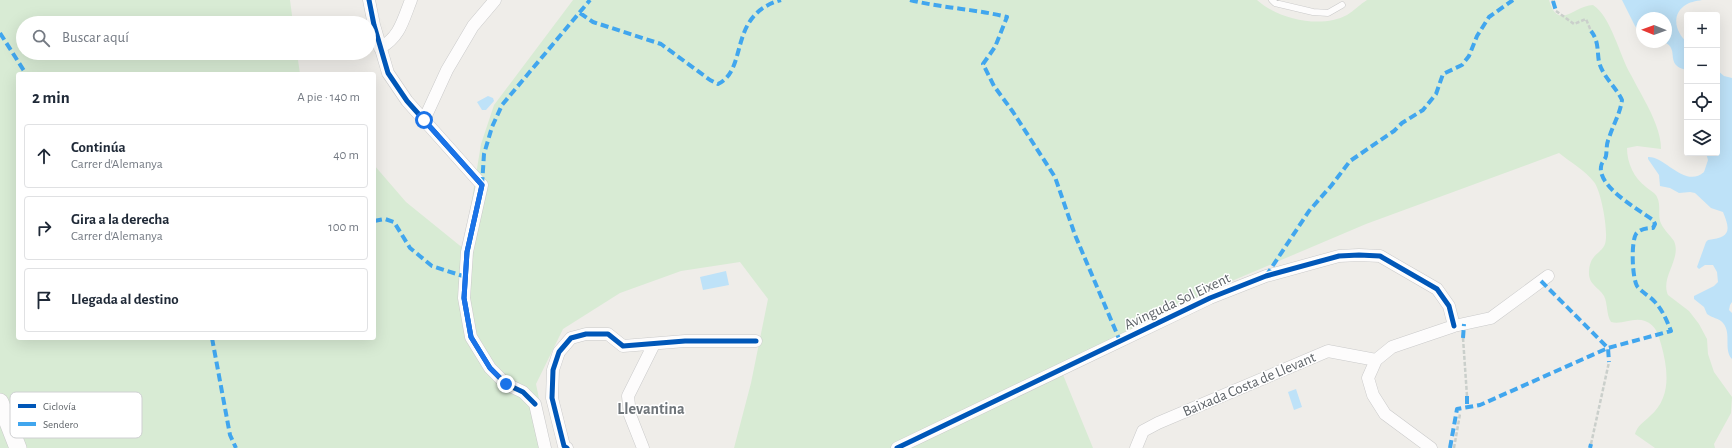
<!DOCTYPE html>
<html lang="es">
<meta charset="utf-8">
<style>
body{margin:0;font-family:"Alegreya Sans",sans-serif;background:#f6f6f7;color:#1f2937}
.controls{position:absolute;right:12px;top:12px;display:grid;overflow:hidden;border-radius:4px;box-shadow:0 4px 16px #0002}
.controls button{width:36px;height:36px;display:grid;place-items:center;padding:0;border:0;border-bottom:1px solid #e0e1e3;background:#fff;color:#1f2937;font:20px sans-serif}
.compass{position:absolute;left:1636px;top:12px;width:36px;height:36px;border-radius:50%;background:#fff;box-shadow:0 4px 16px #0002;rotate:271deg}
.stop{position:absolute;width:12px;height:12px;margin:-9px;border:3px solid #1a73e8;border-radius:50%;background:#fff}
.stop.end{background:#1a73e8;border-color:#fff;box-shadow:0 1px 4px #0008}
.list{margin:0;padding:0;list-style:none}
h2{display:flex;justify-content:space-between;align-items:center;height:52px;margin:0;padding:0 16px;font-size:17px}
h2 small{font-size:13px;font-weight:400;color:#747a83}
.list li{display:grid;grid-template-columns:26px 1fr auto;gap:12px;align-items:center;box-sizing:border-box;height:64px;margin:0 8px 8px;padding:0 8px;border:1px solid #e0e1e3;border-radius:4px}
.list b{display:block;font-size:15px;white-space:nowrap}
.list p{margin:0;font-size:13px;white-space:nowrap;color:#747a83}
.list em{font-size:13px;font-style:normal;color:#747a83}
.icon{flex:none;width:22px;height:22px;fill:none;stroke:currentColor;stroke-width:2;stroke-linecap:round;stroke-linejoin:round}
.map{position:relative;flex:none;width:1732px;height:448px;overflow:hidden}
.search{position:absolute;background:#fff;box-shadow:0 4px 16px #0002;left:16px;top:16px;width:360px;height:44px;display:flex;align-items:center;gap:10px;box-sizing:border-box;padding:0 14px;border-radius:22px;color:#747a83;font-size:15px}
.panel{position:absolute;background:#fff;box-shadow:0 4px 16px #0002;left:16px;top:72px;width:360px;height:268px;border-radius:4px}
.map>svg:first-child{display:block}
.green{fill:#d8ebd4}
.water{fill:#bee2f8}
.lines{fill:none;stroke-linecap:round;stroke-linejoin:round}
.lane-casing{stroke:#cacaca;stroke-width:7}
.street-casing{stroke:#cacaca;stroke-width:13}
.secondary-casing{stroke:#cbcbcb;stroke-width:18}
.path{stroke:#cacfcb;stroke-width:2.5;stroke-dasharray:4 2;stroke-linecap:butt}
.lane{stroke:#fdfcfc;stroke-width:6}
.street{stroke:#fdfcfc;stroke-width:12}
.secondary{stroke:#fdfcfc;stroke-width:17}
.quiet{stroke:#41a6ee;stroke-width:4;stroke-dasharray:8 4;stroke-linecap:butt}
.cycleway-casing{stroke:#fff;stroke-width:8}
.cycleway{stroke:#0057b8;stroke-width:5}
.route{stroke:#1a73e8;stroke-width:5}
.labels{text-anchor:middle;stroke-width:3;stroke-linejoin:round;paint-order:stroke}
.street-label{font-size:15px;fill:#5e6368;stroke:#fff}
.neighbourhood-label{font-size:16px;font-weight:bold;fill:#6f757a;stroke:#fff}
.key{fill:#fff;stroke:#cfd0d2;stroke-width:1}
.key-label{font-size:11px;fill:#5e6368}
</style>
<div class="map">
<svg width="1732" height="448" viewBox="0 0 1732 448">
<rect width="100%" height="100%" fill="#efede9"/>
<!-- green -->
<path class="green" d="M0 0H290L293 23H23V53H297L300 74H18V338H374V165L406 202 464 249 481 144 494 105 573 0H1257C1278 19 1321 29 1347 15 1354 11 1360 4 1367 0H1549C1558 32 1575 5 1593 5 1611 16 1620 57 1631 75 1639 91 1650 108 1656 125 1659 133 1661 141 1661 149L1637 146 1627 148C1627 163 1634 178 1646 187 1650 191 1655 192 1657 197 1661 205 1658 213 1660 221 1662 228 1670 235 1674 241 1682 259 1660 277 1668 295L1689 311 1699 324 1707 339 1708 354 1714 372 1732 397 1731 413 1714 444 1715 448H1655L1635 434C1637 426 1644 422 1650 416 1672 397 1668 369 1661 344 1658 334 1656 325 1645 321 1633 317 1622 325 1611 322 1606 314 1608 304 1604 296 1599 287 1588 285 1589 271 1590 254 1601 254 1605 244 1609 233 1601 190 1594 182 1585 170 1570 162 1559 153L1366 224 1227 283 1059 365 1093 448H734L751 383 768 299 740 262 681 271 620 293 563 329 536 384 549 448H0Z"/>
<!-- water -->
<path class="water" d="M1622 0H1702C1696 1 1689 2 1684 6 1671 16 1676 33 1687 42V70C1663 65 1681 49 1664 42H1666V18H1642V35L1635 26Z
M1717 70 1724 76 1732 78V302L1730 305 1729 310 1732 313V359C1723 349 1732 334 1723 323 1719 318 1712 318 1707 314L1704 307 1694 299V296L1714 286 1718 282 1717 272 1713 265H1705L1699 269 1697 267 1706 242 1708 240C1728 237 1732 233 1723 212L1711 208 1695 193 1690 192 1679 193 1670 188 1660 186 1659 175 1648 159V157C1665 156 1685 189 1704 172L1708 160 1706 153H1717Z
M488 96 493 98 494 101 486 110H482L477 102Z
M726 271 729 285 703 290 700 277Z
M1296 389 1302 407 1294 410 1288 392Z"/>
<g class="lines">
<defs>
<path id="lane" d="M1272 0 1275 3 1313 12 1328 13 1342 5"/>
<path id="street" d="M369 0 374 25 388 73 407 101 482 185 467 252 464 298 471 337 490 368 506 384 523 392 535 404
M380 48C400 37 403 20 411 0
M424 120 447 70 473 26 495 0
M535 404 545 448
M567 448 564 446 552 398 553 370 559 352 571 338 586 334H608L623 346 685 341H756
M643 448 630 415 628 396 654 344
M897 448 1210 298 1266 276 1339 256 1359 255 1380 256 1437 289 1449 306 1454 326
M1136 448 1143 431 1158 423 1328 351 1376 360
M1431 448 1385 414 1373 395 1368 378 1376 360 1392 347 1454 326 1491 318 1548 276"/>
<path id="secondary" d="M0 402 18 448"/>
</defs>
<!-- lane casing -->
<use href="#lane" class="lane-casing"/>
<!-- street casing -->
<use href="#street" class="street-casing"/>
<!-- secondary casing -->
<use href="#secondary" class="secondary-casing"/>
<!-- path -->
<path class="path" d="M1552 0 1553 1
M1556 11 1574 24 1586 19 1591 31
M1463 338 1467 396
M1591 444 1609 362
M1454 448 1460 414"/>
<!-- lane -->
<use href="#lane" class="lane"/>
<!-- street -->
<use href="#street" class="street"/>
<!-- secondary -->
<use href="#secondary" class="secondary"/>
<!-- quiet -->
<path class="quiet" d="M910 0C942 8 975 9 1007 17L995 47 983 64 994 86 1013 112 1055 177 1075 235 1120 341
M1553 1 1556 11
M580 13 593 22 661 44 710 80 718 84C749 69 727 15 781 0
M0 33 26 74
M482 185 484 154 492 127 502 105 590 0
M374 221 385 219 394 222 410 248 432 266 466 277
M1266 276 1309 211 1331 186 1350 161 1394 131 1402 123 1423 110 1436 94 1443 74 1462 65 1469 56 1477 36 1489 17 1513 0
M1541 281 1608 348 1609 362
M212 338 230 435 236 448
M1463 338 1464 324
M1467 396V408
M1450 448 1457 409 1480 405 1608 348 1671 331C1667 321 1663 311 1655 302 1650 296 1641 292 1637 286 1632 277 1631 242 1636 234 1640 229 1647 228 1653 228L1655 224 1653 220C1639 210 1598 187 1601 167 1601 163 1605 160 1606 156 1607 150 1606 144 1609 138 1613 125 1620 114 1622 100 1616 87 1603 77 1599 62 1597 51 1599 41 1591 31
M1590 448 1591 444"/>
<defs>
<path id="cycleway" d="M369 0 374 25 388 73 407 101 482 185 467 252 464 298 471 337 490 368 506 384 523 392 535 404
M567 448 564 446 552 398 553 370 559 352 571 338 586 334H608L623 346 685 341H756
M897 448 1210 298 1266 276 1339 256 1359 255 1380 256 1437 289 1449 306 1454 326"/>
</defs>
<!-- cycleway casing -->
<use href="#cycleway" class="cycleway-casing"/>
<!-- cycleway -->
<use href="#cycleway" class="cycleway"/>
</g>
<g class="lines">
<!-- route -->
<path class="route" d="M424 120 482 185 467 252 464 298 471 337 490 368 506 384"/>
</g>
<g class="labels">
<!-- street labels -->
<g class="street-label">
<text transform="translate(1177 301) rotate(-25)" y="5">Avinguda Sol Eixent</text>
<text transform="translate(1249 384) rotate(-23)" y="5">Baixada Costa de Llevant</text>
</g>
<!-- neighbourhood labels -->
<g class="neighbourhood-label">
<text x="651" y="414">Llevantina</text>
</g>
</g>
<!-- legend -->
<rect x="10" y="392" width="132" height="46" rx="6" class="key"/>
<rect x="18" y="404" width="18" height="4" fill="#0057b8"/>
<rect x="18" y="422" width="18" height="4" fill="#41a6ee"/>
<g class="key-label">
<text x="43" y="410">Ciclovía</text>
<text x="43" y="428">Sendero</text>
</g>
</svg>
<div class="controls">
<button>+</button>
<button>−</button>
<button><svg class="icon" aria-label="locate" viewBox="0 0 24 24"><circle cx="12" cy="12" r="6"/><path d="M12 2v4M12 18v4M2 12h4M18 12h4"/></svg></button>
<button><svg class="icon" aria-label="layers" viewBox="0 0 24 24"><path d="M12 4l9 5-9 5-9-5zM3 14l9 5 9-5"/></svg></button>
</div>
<svg class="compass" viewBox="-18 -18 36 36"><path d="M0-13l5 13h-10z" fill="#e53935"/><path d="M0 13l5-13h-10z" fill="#747a83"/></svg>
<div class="stop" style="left:424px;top:120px"></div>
<div class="stop end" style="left:506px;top:384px"></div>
<div class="search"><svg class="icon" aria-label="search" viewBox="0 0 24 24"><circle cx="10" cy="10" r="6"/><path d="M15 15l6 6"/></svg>Buscar aquí</div>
<section class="panel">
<h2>2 min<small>A pie · 140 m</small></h2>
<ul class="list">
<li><svg class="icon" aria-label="ahead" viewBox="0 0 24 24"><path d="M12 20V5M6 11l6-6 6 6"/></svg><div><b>Continúa</b><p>Carrer d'Alemanya</p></div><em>40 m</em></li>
<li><svg class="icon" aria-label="right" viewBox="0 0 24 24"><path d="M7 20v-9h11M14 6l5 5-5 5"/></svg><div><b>Gira a la derecha</b><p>Carrer d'Alemanya</p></div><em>100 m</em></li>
<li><svg class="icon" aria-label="arrive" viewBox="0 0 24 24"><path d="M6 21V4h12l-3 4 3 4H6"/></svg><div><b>Llegada al destino</b></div></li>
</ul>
</section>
</div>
